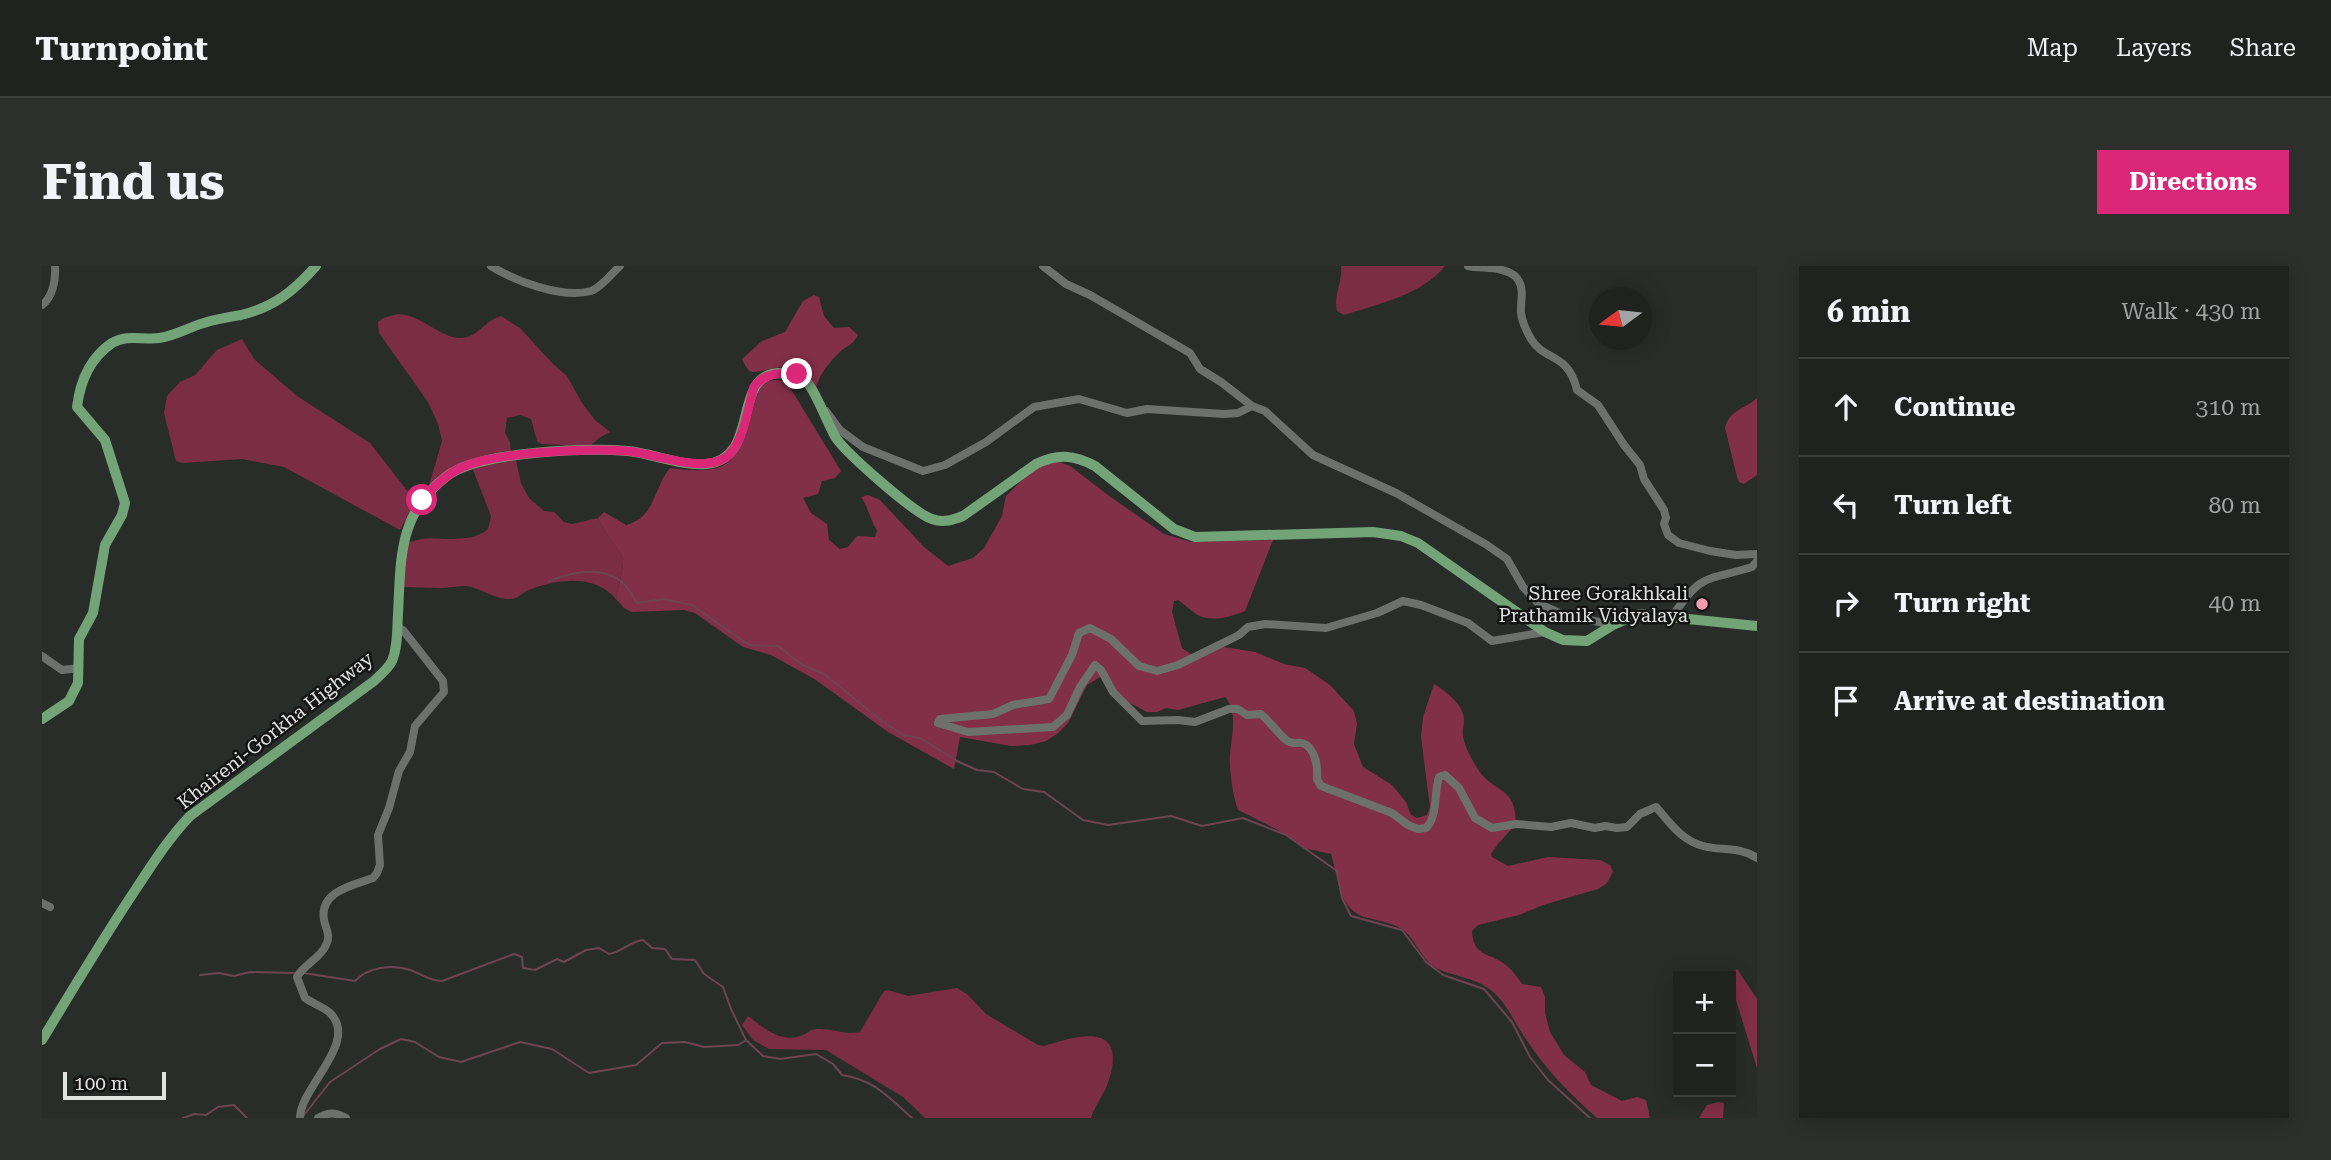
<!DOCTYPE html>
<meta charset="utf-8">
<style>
body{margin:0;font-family:"Roboto Serif",serif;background:#2c2f2c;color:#f1f3f6}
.controls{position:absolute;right:21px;bottom:21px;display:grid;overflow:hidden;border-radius:0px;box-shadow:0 4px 18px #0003}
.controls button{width:63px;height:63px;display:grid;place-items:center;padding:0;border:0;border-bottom:2px solid #3c3f3d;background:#1f221f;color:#f1f3f6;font:35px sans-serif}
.compass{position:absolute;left:1547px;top:21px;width:63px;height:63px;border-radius:50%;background:#1f221f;box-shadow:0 4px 18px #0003;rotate:255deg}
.scale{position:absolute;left:21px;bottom:18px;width:103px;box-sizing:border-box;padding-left:7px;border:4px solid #e1e3e1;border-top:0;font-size:19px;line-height:24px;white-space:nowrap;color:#e1e3e1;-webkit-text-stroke:5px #131413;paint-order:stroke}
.stop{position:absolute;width:21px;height:21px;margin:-16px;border:5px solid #db2777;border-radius:50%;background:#fff}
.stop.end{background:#db2777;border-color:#fff;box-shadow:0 2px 7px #0008}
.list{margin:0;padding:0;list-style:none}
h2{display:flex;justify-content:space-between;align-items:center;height:91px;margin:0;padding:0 28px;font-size:30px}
h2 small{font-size:23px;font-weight:400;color:#a1a4a4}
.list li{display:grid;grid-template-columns:46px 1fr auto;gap:21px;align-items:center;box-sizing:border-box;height:98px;padding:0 28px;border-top:2px solid #3c3f3d}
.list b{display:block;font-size:26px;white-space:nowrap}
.list em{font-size:23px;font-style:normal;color:#a1a4a4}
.icon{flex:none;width:38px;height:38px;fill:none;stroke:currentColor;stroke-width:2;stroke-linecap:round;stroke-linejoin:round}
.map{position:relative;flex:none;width:1715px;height:852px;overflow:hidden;border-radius:0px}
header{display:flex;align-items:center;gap:42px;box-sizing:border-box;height:98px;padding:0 35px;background:#1f221f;border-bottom:2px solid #3c3f3d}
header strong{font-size:33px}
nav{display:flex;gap:38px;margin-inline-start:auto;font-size:24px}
.intro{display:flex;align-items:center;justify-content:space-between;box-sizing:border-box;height:168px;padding:0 42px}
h1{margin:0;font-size:49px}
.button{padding:18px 32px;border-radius:0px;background:#db2777;color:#fff;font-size:24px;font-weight:700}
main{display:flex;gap:42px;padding:0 42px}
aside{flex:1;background:#1f221f;border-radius:0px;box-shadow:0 4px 18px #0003}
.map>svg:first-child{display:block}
.green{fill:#7a2d45}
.forest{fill:#822f49}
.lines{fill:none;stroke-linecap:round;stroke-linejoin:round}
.stream{stroke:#6d4453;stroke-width:2}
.minor{stroke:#6d716e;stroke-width:8}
.major{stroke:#72a477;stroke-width:10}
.route{stroke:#db2777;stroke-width:9}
.poi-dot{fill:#f29aaf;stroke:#131413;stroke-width:2.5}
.labels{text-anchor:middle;stroke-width:5;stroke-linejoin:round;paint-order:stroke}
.poi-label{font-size:19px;fill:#e1e3e1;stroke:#131413;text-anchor:end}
.street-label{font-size:19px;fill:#e1e3e1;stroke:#131413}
</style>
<header>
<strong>Turnpoint</strong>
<nav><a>Map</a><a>Layers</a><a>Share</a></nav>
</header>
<div class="intro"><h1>Find us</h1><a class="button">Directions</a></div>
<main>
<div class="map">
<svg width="1715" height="852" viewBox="0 0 1715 852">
<rect width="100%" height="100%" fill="#292d29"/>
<!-- green -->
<path class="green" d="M1299 0H1403C1380 29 1336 38 1302 49L1295 45C1291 29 1301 16 1299 0Z
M356 48C380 49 395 70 417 72 435 73 443 54 459 50L478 62 511 98 525 110 540 137 553 154 568 166 557 172 548 180 499 178 495 175 489 153 478 149 465 152 463 167 468 176 469 189C426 193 419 192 386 223L400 175 396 158 386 136 337 67 336 56 341 52Z
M200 73 212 93 255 130 328 177 374 236 358 264 242 201 200 193 140 197 134 195 122 147 125 130 138 116 153 109 175 84Z
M474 194 479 217 487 232 502 245 512 246 522 256 530 258 556 252C560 264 579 284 581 292 582 303 576 321 574 333 552 308 518 313 489 323 480 326 476 334 465 333 450 332 439 322 424 320 416 320 406 322 398 322 385 322 373 321 360 321L363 277C368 276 374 274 380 273 402 271 428 278 446 263L449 250 430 201Z
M915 722 925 728 944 748 996 779 1002 780C1041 767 1086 757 1066 817 1061 830 1053 839 1049 852H883L861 831 784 784 727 783 711 774 700 759 706 750C721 761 735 775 755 771 762 770 768 763 775 763 790 762 803 769 818 766L842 725 846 724 866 730Z"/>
<!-- forest -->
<path class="forest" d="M772 29 777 31 782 50 792 62 807 61 816 69C812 77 807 79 800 84 788 95 778 107 774 122L751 101C739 99 715 107 710 106 705 105 702 97 700 93L720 75 743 66 761 35Z
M725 114 744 115 799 205 793 212 780 215 776 228 761 232 769 247 785 258 787 274 798 283 806 281 815 270 833 271 835 265C828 253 827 243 819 231L826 229 838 234 882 281 906 300 931 292 942 282 960 250 964 230 995 199 1012 194 1028 200 1070 232 1122 268 1149 276 1231 274 1203 345C1189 351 1167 357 1154 348 1147 343 1142 338 1136 334L1132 335 1130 346 1140 382 1150 389 1182 381 1213 386 1242 398 1263 402 1288 419 1312 445 1315 458 1312 478 1321 501 1350 519 1364 536 1369 549 1375 552 1385 549 1388 541 1379 471 1381 451 1392 418C1404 425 1422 439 1422 454 1422 460 1420 464 1421 470 1423 481 1428 490 1434 500 1450 529 1474 517 1474 558L1456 578 1449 588 1450 591 1466 600 1506 591 1558 594 1568 599 1571 606 1565 617 1556 623 1501 639 1477 649 1436 659 1430 665C1431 692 1449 686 1465 700 1471 705 1476 712 1480 718L1499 721 1503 731V747L1508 766 1522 789 1543 806 1549 819 1580 835 1595 831 1604 834 1608 852H1555C1528 828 1504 804 1484 773 1472 757 1464 734 1446 722 1432 712 1411 710 1396 703 1379 695 1375 674 1361 664 1351 657 1338 655 1326 652 1296 645 1297 613 1289 588L1262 582 1236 564 1196 544C1191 529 1189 515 1188 500 1186 479 1199 449 1183 431L1136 444 1124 442 1115 446H1105L1082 434 1060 410 1045 419 1026 457 1015 468 1004 475 988 479 969 480 918 471 912 503 846 466 774 414 729 389 701 381 653 347 642 344 590 346 582 342 574 333C576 321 582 303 581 292 579 285 560 264 556 252L562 246 584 259C614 251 611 222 628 202 683 209 694 202 710 148 714 134 714 125 725 114Z
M1715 132V209L1702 218 1697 216 1695 211 1683 162C1687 144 1703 143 1715 132Z
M1695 703 1715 733V802L1689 718 1691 707Z
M1676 836 1682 837 1681 852H1657L1665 839Z"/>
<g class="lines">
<!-- stream -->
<path class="stream" d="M507 315C530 306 562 299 582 318 587 323 591 331 595 337L621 333 650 339 707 379 736 380 759 398 782 408 840 455 861 469 878 472 915 495 935 504 952 506 981 523 1002 526 1041 554 1066 559 1129 550 1160 560 1201 552 1244 569 1295 605 1300 632 1309 650 1360 664 1384 696 1401 709 1442 723 1470 756 1488 791 1506 814 1548 852
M262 707 313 715C326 701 350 698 368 704 380 708 387 715 400 715L472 688 480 691 481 702 493 704 515 693 522 696 544 684 557 682 567 688C581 685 587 676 601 674L610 682 623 683 630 693 653 694 662 708 681 721 689 743 704 774 721 790 738 793 774 788 791 798 800 809C833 814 846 831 870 852
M158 709 177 707 192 710 208 706 253 707
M262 849 288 816 338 783 359 773 373 776 397 791 419 796 478 776 510 783 547 807 594 799 620 777 643 776 662 781 696 779 703 775
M141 852 152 848 164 849 176 841 192 839 205 852"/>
<!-- minor -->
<path class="minor" d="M449 0C473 15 520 33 549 25 559 22 570 7 578 0
M1001 0 1024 18 1048 29 1148 87 1158 103 1179 116 1210 140
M1426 0C1443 3 1460 0 1473 10 1484 21 1478 34 1479 47 1480 55 1485 66 1489 73 1503 96 1526 86 1535 124L1556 139 1582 179 1598 199 1602 213 1622 244 1624 252 1622 258 1626 269 1637 277 1668 285 1694 289 1715 288
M0 39C11 31 14 13 13 0
M784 145 798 164 821 181 881 205 903 199 944 176 992 141 1037 133 1085 147 1105 143 1182 148 1196 147 1210 140 1223 145 1271 189 1354 227 1445 279 1465 293 1481 321 1497 338 1520 348 1571 359
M1633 351 1632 348C1660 306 1665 315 1710 301L1715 295
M1503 366 1450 375 1426 357 1379 339 1361 335 1335 347 1284 362 1223 358 1206 361 1197 369 1136 399 1115 405 1097 400 1069 373 1048 362 1037 367 1030 389 1007 433 971 439 951 448 898 453 896 457 926 466 1011 461 1025 449 1038 421 1053 399 1059 404 1071 426 1100 455 1136 454 1153 456 1187 443H1196L1205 449 1219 448C1228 456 1235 466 1244 474 1250 479 1253 476 1260 477 1274 481 1276 503 1275 513L1279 520 1350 547 1366 559 1376 563 1384 562C1396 551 1392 526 1397 511L1403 509 1417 522 1433 552 1450 562 1474 558 1509 561 1529 557 1553 562 1563 560 1575 562 1585 561 1598 548 1614 541C1628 557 1639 574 1661 580 1679 585 1697 580 1715 592
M0 390 20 404 37 402
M0 637 8 641
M258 852C258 821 319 775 287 746 281 741 270 737 263 732L255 711C262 698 278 693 284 679 289 669 284 664 282 654 277 625 312 619 331 612L335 607 338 599 336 569 347 542 357 505 368 486 373 460 402 426 401 415 361 364 355 361
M276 852C287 846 293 846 304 852"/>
<!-- major -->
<path class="major" d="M0 453 27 435 36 417 37 373 51 347 63 279 80 249 83 237 63 174 35 141C38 116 48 92 70 77 85 68 100 74 117 72 133 70 147 61 162 57 174 53 187 51 199 49 232 41 252 25 274 0
M0 774C31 723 61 672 94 623 111 597 127 572 148 550L332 415C338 409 346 403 350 395 356 381 355 362 356 348 359 292 356 247 405 210 437 185 546 182 586 185 612 188 639 200 664 198 719 193 689 110 736 107 742 107 751 107 757 109 771 115 785 158 794 172 805 188 873 248 890 253 901 257 911 254 921 250L994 198C1016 187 1032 189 1053 200L1132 263 1153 271 1331 266 1359 270 1376 277 1503 366 1521 374 1545 375 1571 359 1597 348 1715 360"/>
</g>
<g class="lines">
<!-- route -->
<path class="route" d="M380 234C392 221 404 208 421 201 455 186 549 182 586 185 613 188 657 206 681 193 701 183 706 141 712 121 723 106 737 107 755 108"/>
</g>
<!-- markers -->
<circle class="poi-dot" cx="1660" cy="338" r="7"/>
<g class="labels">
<!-- poi labels -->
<g class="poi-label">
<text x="1646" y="334">Shree Gorakhkali<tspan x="1646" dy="22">Prathamik Vidyalaya</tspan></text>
</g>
<!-- street labels -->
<g class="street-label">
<text transform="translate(233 464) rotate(-38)" y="7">Khaireni-Gorkha Highway</text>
</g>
</g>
</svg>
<div class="controls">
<button>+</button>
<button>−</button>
</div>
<svg class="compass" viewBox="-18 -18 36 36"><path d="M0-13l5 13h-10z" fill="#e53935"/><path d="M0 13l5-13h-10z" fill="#a1a4a4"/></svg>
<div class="scale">100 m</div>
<div class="stop" style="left:380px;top:234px"></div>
<div class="stop end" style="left:755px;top:108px"></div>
</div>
<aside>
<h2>6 min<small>Walk · 430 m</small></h2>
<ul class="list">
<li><svg class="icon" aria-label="ahead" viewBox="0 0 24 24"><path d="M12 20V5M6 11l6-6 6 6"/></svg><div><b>Continue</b></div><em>310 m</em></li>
<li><svg class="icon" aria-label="left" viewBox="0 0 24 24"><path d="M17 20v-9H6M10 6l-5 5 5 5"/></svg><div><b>Turn left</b></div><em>80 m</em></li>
<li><svg class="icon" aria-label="right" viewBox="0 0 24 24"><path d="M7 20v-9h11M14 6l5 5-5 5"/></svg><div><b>Turn right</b></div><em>40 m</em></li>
<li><svg class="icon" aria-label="arrive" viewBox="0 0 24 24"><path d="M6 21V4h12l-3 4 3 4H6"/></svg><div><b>Arrive at destination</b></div></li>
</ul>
</aside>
</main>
